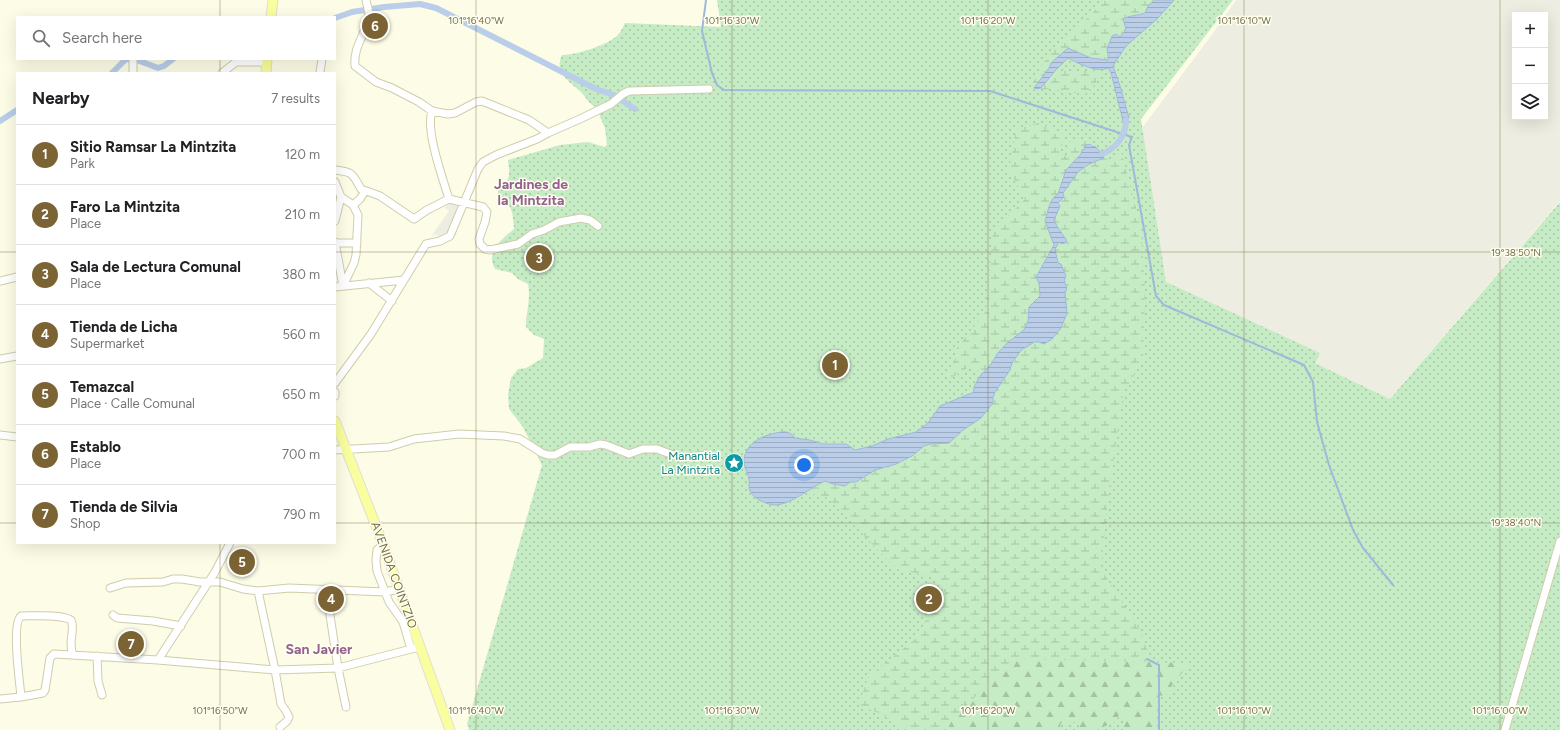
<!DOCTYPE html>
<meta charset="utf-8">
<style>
body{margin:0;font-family:Figtree,sans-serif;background:#f2f2f2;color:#202124}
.controls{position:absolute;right:12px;top:12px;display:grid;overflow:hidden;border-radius:0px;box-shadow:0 4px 16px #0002}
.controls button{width:36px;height:36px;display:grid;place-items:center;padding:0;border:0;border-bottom:1px solid #e0e0e0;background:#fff;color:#202124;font:20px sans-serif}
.you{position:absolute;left:804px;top:465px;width:14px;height:14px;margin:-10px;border:3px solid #fff;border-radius:50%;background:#1a73e8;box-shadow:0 0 0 6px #1a73e833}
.badge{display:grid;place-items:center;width:26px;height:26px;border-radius:50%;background:#7c6334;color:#fff;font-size:13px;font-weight:700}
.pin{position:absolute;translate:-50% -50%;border:2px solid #fff;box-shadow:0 1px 4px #0006}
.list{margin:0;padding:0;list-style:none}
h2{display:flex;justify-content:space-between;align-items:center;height:52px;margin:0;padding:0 16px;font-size:17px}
h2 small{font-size:13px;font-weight:400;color:#757577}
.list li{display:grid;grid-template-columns:26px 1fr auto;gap:12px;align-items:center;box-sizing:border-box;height:60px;padding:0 16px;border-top:1px solid #e0e0e0}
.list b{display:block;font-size:15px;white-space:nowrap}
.list p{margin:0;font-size:13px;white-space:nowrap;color:#757577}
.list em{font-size:13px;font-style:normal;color:#757577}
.icon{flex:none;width:22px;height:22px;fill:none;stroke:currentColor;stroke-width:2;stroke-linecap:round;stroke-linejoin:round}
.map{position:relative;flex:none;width:1560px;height:730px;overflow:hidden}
.search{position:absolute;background:#fff;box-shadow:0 4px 16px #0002;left:16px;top:16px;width:320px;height:44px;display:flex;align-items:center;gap:10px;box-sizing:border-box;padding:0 14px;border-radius:0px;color:#757577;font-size:15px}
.panel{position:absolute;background:#fff;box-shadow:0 4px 16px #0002;left:16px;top:72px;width:320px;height:472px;border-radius:0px}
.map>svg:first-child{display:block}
.industrial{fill:#eeede1;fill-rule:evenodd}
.green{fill:url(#green-dots)}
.forest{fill:url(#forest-firs)}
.wetland{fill:url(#wetland-marsh)}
.water{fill:url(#water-rules);stroke:#a0b9db}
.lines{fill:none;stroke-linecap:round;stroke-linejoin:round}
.stream{stroke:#a0b9db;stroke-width:2}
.canal{stroke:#bacee9;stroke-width:6}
.minor-casing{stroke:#d0ccac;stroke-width:9}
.major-casing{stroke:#e2dfd7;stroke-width:11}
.minor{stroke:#fff;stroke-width:7}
.major{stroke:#f9fe9e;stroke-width:9}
.ticks{fill:none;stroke:#796f4a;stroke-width:1;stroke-opacity:0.45}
.labels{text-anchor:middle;stroke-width:3;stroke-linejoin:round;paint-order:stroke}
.culture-label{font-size:12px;fill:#0d838f;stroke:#feffef;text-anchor:end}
.street-label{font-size:12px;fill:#796f4a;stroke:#feffef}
.quarter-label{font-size:14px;font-weight:bold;fill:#956290;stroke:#feffef}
.ticks-label{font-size:10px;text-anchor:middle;fill:#796f4a;stroke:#feffef;stroke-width:3;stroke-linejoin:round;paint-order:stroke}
</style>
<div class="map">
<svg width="1560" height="730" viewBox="0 0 1560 730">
<defs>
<pattern id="green-dots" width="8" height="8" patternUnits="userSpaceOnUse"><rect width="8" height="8" fill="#c5ecc5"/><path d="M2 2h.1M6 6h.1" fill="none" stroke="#a5c3a2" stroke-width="1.8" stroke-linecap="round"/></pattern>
<pattern id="forest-firs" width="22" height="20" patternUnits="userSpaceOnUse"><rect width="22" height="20" fill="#c5ecc5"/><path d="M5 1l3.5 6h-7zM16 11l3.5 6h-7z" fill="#a5c3a2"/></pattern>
<pattern id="wetland-marsh" width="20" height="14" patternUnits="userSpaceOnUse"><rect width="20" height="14" fill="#c5ecc5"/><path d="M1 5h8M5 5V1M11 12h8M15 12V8" fill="none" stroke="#a5c3a2"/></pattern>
<pattern id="water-rules" width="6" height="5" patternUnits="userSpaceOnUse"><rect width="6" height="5" fill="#bacee9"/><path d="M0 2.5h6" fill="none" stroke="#9cabbf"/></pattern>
</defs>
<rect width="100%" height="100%" fill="#fdfde7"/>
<!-- industrial -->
<path class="industrial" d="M1236 0H1560V201L1390 399 1315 363 1165 295 1139 132 1208 40ZM1515 15H1545V117H1515Z
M449 202 462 208 449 234 446 232 442 239 435 234 433 236 432 235 449 211 445 208Z"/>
<!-- green -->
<path class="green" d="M717 0H1233L1141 119 1166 282 1320 353 1315 363 1390 399 1560 202V730H469L467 724 542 465 523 427 509 409 508 394 511 378 518 369 526 368 543 358 544 339 534 335 526 327C526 312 531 299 528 284L518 279 512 273 495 269C485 252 502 239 514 229 513 213 512 204 498 194V189C511 180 510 176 508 160L560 145 588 142 604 147 607 145 605 128 600 117 598 108C586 102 588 99 580 91 568 81 554 72 562 55 576 55 609 45 619 34 621 31 623 27 625 23L721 27Z"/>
<!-- forest -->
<path class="forest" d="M1013 659 1190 663 1172 685 1170 694 1158 696 1156 730H1123L1126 721 1123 715 1118 716 1117 721 1096 730H1076L1080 725 1078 721 1071 723H1061L1059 730H947L952 720Z"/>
<!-- wetland -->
<path class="wetland" d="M1106 0H1154L1148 6 1145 13 1138 15 1129 16 1127 29 1120 37 1112 36 1107 49 1108 54V61L1091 58 1068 49 1051 63 1049 68 1034 88H1041L1055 71H1103L1093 87 1085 94C1073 93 1061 90 1049 89 1042 89 1039 92 1033 89 1034 65 1065 39 1082 24 1090 16 1097 7 1106 0Z
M1038 123C1048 128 1054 128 1063 134L1064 141 1059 152 1063 156 1068 155 1070 147 1069 142 1072 140 1087 141 1090 144 1084 146 1085 149 1082 150 1081 154 1066 170 1058 194C1049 199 1048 212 1045 221L1054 245C1043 262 1038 275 1040 296L1029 307 1028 321 1024 330 1007 343 997 354 992 363 985 372 967 368 951 378 946 374 954 365 956 349 986 311 993 231 1025 199 1009 170 1016 130Z
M1121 150 1141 227 1145 290 1143 364 1135 366 1133 380 1124 388 1109 490 1101 569 1139 628 1152 662 1013 659 952 720 947 730H900L898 723 872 710 862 708 860 701 868 677 919 636 924 623 930 613 947 595 932 577 896 569 852 523 849 514 825 497 806 492 825 481 833 484H847L856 482 875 470 889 467 912 456 924 446 930 444 949 443 963 430 993 398 1022 349C1028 347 1032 342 1039 342L1065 301V293L1067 288 1064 281 1066 276 1061 264 1058 263 1055 249 1062 232 1057 227 1054 220 1060 206 1058 203 1061 201 1063 193 1078 172 1089 164 1104 158 1112 162Z"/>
<!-- water -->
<path class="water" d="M1154 0H1174L1157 19 1126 46 1113 66 1121 89 1129 118 1123 121 1111 73 1108 68C1097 73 1079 64 1068 58L1055 71 1041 88 1036 89 1034 88 1049 68 1051 63 1068 48 1091 58 1108 60V54L1107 49 1112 36 1116 34 1120 37 1126 29 1123 19C1130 15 1137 16 1145 13L1148 6Z
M1090 144 1092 146 1096 147 1102 154 1104 158 1089 164 1078 172 1063 193 1064 197 1058 203 1060 206 1054 220C1057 228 1063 234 1067 241L1062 244 1059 242 1055 249 1058 263 1061 264 1066 276 1064 281 1067 288 1065 293 1067 313 1061 328 1052 339 1044 344 1039 342H1034L1027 347 1022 349 1012 363 1010 370 995 392 993 398V403L981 418 963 430 949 443 930 444 924 446 912 456 896 464 875 470 856 482H850L845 486 833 484 825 481C811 487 792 504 776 505 767 505 754 499 750 491 748 488 750 482 749 479 748 474 745 469 744 464 743 445 760 436 776 433 784 431 790 431 795 438L810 440 823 444H846L855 450 872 446 888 439 916 432 928 423 940 406 974 392V387L980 376 992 363 997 354 1007 343 1024 330 1028 321 1029 307 1040 296 1039 283 1036 277 1054 245 1045 221C1048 212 1049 199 1058 194L1066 170 1081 154 1082 150 1085 149 1084 146Z"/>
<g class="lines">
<!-- stream -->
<path class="stream" d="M706 0 702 31 712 73 717 85 724 90 990 91 1132 137 1129 145 1156 296 1164 305 1304 365 1313 382 1317 422 1329 465 1353 530 1363 548 1393 585
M1147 659 1159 665V730"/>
<!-- canal -->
<path class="canal" d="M335 18 352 12 384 7 420 4 436 8 596 89 614 95 635 109
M112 73 126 59 137 60 158 68 164 66 173 59
M0 121 17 110
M1102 154C1117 148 1126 135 1126 120"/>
<defs>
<path id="minor" d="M366 0C367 5 369 11 369 15 366 35 353 46 355 66L376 82 392 88 419 102 432 111 448 114 455 113 476 102 482 101 529 120 548 133
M133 61V73
M320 72 322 59
M222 73 236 62H267
M432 111C425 130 443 179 449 199
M335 170C353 172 352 173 361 189L380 196 414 219 427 210 449 199 483 207 487 212 485 222 479 239 480 244 485 249 490 250 518 244 532 234 544 230 559 222 581 218 590 220 598 226
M335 182 341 197 353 205 358 215 356 255 354 263 343 286
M353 205 360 199 365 191
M335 221 341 197
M335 242 343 286
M335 243H357
M0 281 17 277
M369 283 392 301
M335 287 404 280
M0 359 17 356
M335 383 371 334 426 244 440 241 450 236 478 169 483 162 496 155 537 139 548 133 580 119 611 104 623 94 629 91 709 89
M335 392V396
M0 435 17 437
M335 450 389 447 414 439 459 434 504 436 520 439 542 453 548 455H555L570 447H589L600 444 606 445 629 454 643 449H657L681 458 706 455
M383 544 377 550 376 560 377 571 389 602 403 622 411 649
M110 588 126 583 163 582 173 579H182L200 582H220L243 589 258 591 289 588 385 592 399 589
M326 589 338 668 346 707
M258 591 275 670 281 704 286 711 289 717 287 721 280 727
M113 615 117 618 153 621 181 626
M97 656 98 681 102 695
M158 660 215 572 230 543
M21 697C20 683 11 624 21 616 35 616 60 614 71 620 76 631 67 640 73 655
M0 699 21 697 43 693 45 690 50 658 54 654 158 660 275 670 338 668 419 647
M1505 730 1560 541"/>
<path id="major" d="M271 17 273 0
M266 73 267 59
M335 421 383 544 450 730"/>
</defs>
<!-- minor casing -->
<use href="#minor" class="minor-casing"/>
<!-- major casing -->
<use href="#major" class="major-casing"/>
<!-- minor -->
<use href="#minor" class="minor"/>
<!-- major -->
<use href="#major" class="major"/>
</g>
<!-- ticks -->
<path class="ticks" d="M220 0V17M476 0V730M732 0V730M988 0V730M1244 0V730M1500 0V730M220 59V73M0 252H17M335 252H1560M0 523H17M335 523H1560M220 543V730"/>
<!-- icons -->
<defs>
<symbol id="sight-disc" viewBox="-11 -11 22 22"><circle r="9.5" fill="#0f9aa8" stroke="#feffef"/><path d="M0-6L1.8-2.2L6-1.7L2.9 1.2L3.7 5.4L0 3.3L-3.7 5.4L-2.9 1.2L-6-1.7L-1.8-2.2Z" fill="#fff"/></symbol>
</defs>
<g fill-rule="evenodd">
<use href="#sight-disc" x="723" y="452" width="22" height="22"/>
</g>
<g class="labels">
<!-- culture labels -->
<g class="culture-label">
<text x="720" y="460">Manantial<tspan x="720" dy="14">La Mintzita</tspan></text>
</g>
<!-- street labels -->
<g class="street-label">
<text transform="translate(394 575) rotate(70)" y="4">AVENIDA COINTZIO</text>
</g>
<!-- quarter labels -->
<g class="quarter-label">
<text x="531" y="189">Jardines de<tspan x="531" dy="16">la Mintzita</tspan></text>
<text x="319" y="654">San Javier</text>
</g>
</g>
<g class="ticks-label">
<text x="476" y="24">101°16'40"W</text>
<text x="732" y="24">101°16'30"W</text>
<text x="988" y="24">101°16'20"W</text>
<text x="1244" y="24">101°16'10"W</text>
<text x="1516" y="256">19°38'50"N</text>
<text x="1516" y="526">19°38'40"N</text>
<text x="220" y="714">101°16'50"W</text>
<text x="476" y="714">101°16'40"W</text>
<text x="732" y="714">101°16'30"W</text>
<text x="988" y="714">101°16'20"W</text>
<text x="1244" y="714">101°16'10"W</text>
<text x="1500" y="714">101°16'00"W</text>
</g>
</svg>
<div class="controls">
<button>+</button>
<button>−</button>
<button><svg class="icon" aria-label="layers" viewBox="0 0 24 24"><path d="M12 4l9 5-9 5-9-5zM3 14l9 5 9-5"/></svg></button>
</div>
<div class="you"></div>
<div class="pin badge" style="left:835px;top:365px">1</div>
<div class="pin badge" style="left:929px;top:599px">2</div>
<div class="pin badge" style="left:539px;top:258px">3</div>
<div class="pin badge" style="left:331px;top:599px">4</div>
<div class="pin badge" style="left:242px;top:562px">5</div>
<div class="pin badge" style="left:375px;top:26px">6</div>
<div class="pin badge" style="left:131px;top:644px">7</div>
<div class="search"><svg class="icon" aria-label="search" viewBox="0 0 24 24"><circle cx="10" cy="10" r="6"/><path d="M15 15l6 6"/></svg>Search here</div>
<section class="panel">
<h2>Nearby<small>7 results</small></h2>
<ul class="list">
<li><span class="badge">1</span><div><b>Sitio Ramsar La Mintzita</b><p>Park</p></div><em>120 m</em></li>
<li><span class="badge">2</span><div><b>Faro La Mintzita</b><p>Place</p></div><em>210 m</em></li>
<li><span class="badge">3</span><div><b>Sala de Lectura Comunal</b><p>Place</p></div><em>380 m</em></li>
<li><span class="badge">4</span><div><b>Tienda de Licha</b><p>Supermarket</p></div><em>560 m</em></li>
<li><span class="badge">5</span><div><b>Temazcal</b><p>Place · Calle Comunal</p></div><em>650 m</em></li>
<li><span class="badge">6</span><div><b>Establo</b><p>Place</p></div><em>700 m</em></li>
<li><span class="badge">7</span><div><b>Tienda de Silvia</b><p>Shop</p></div><em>790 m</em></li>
</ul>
</section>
</div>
